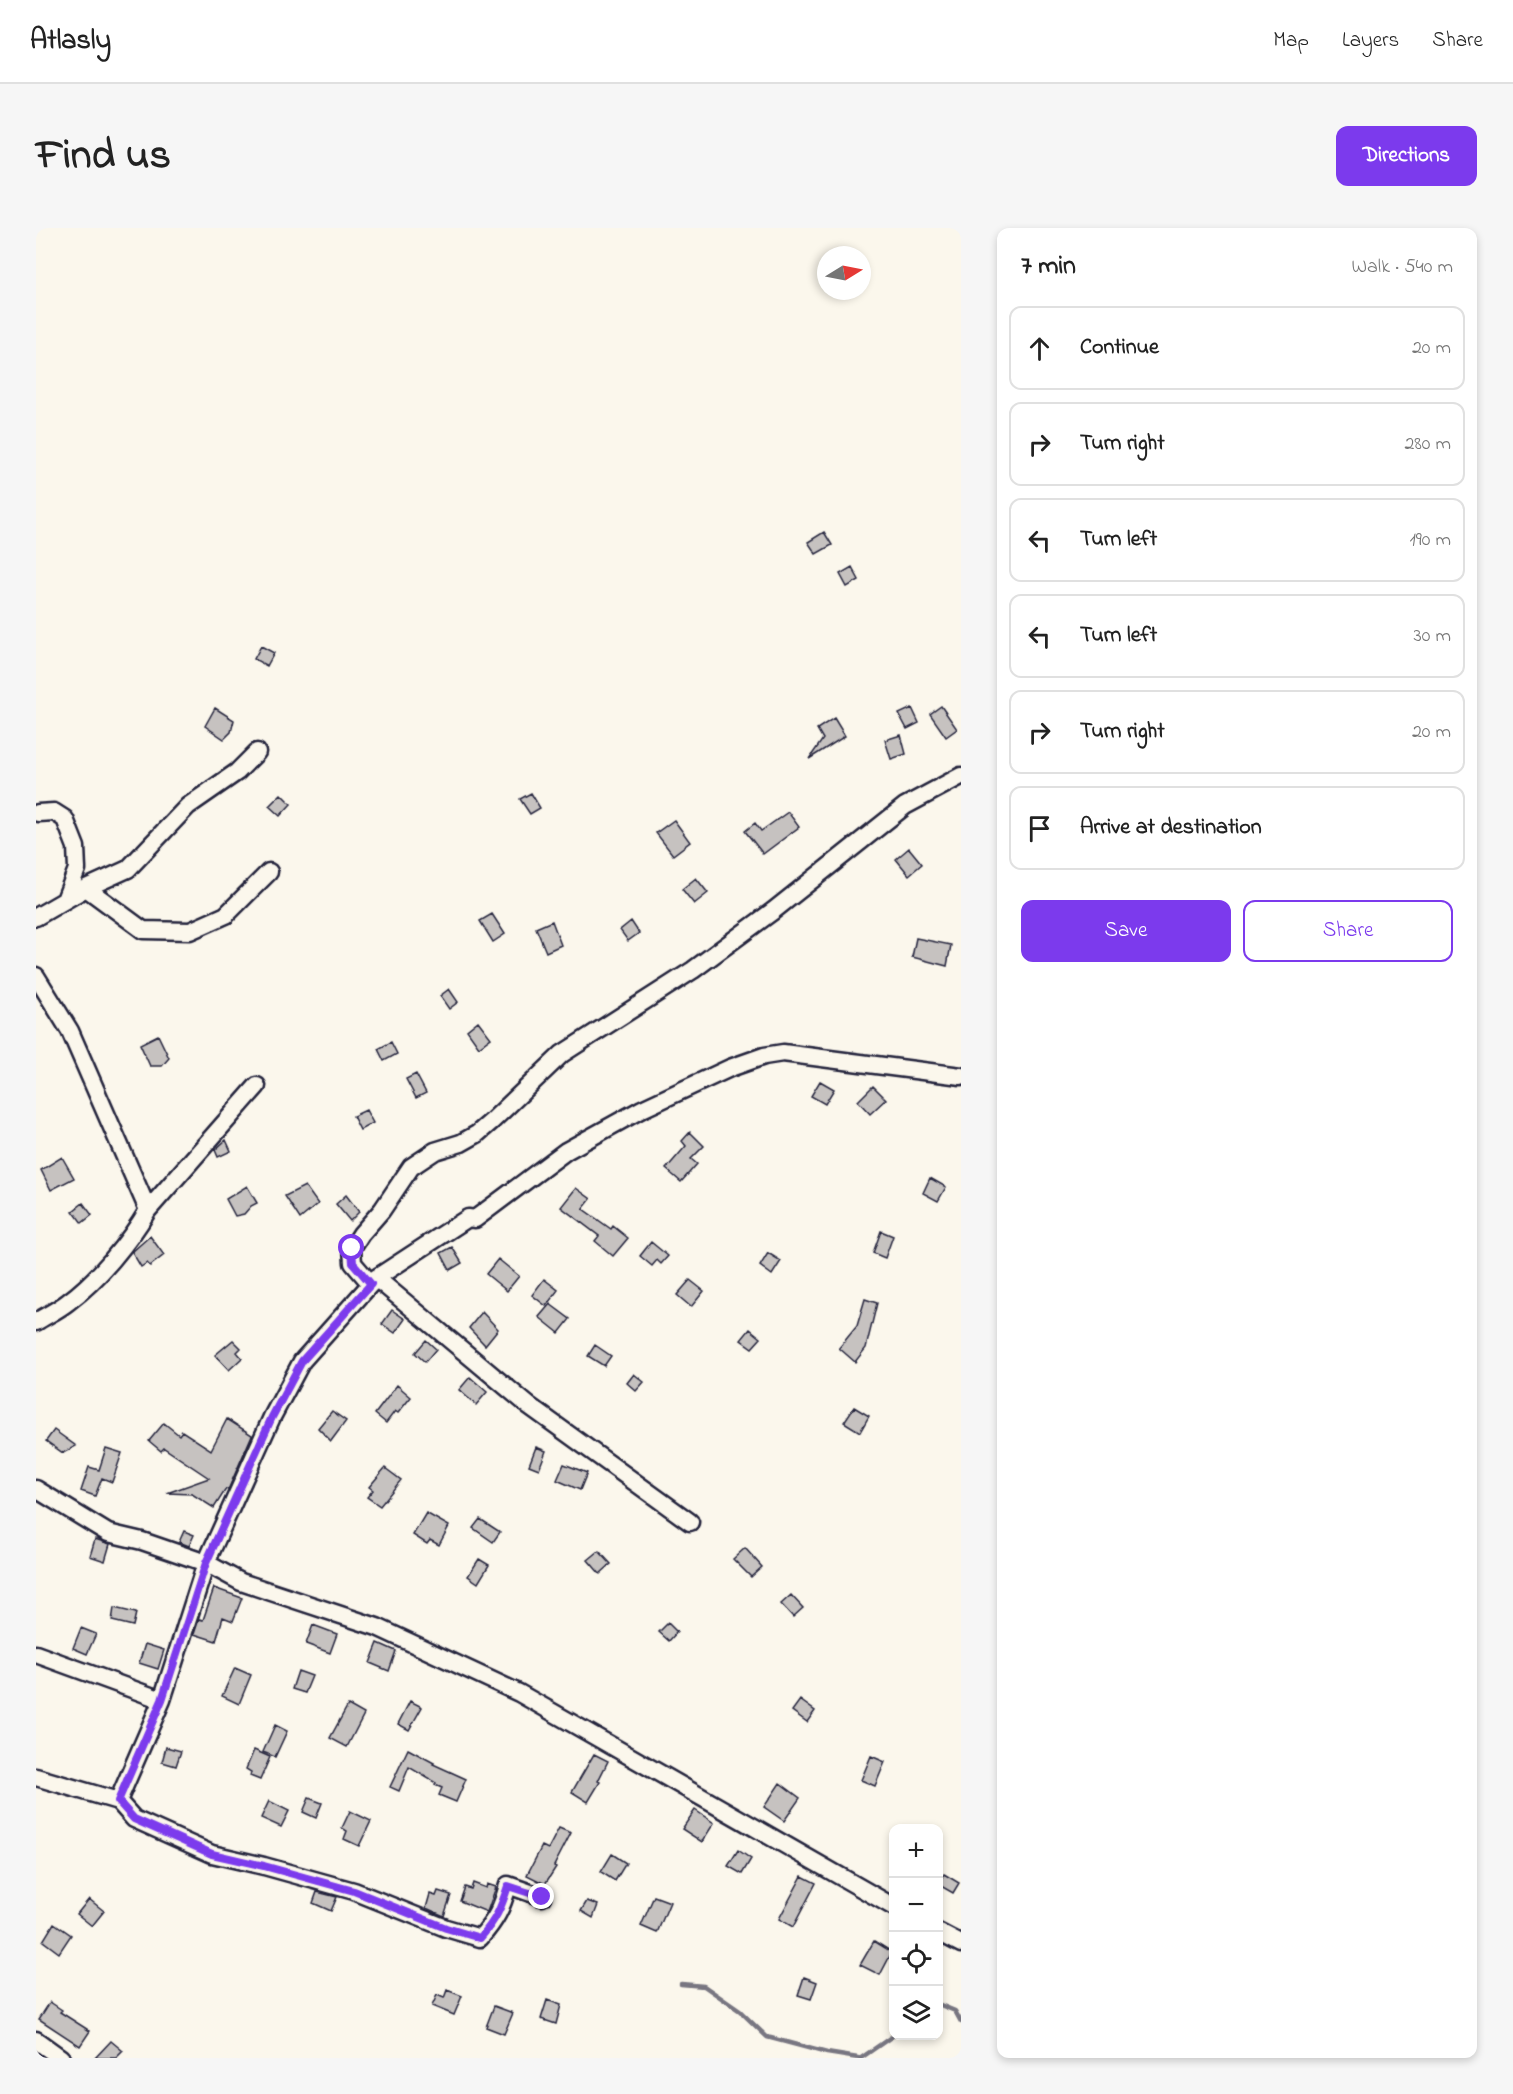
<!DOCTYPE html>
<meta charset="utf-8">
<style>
body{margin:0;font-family:"Indie Flower",sans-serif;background:#f6f6f6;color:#222}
.controls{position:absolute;right:18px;bottom:18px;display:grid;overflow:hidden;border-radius:12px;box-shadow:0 3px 9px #0003}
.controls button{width:54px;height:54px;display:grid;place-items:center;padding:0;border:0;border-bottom:2px solid #e0e0e0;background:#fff;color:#222;font:30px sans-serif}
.compass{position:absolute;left:781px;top:18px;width:54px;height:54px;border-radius:50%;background:#fff;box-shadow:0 3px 9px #0003;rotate:80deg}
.stop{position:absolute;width:18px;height:18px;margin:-14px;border:4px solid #7c3aed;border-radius:50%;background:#fff}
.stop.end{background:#7c3aed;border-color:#fff;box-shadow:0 2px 6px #0008}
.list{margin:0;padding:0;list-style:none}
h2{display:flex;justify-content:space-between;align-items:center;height:78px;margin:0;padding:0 24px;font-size:26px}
h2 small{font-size:20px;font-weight:400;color:#767676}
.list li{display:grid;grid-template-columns:39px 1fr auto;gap:18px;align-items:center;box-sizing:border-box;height:84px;margin:0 12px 12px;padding:0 12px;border:2px solid #e0e0e0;border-radius:12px}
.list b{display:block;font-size:22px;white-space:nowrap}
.list em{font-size:20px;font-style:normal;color:#767676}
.actions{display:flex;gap:12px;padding:18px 24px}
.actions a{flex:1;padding:14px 0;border:2px solid #7c3aed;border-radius:12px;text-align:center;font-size:21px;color:#7c3aed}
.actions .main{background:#7c3aed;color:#fff}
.icon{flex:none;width:33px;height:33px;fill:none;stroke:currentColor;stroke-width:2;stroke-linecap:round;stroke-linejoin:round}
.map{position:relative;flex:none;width:925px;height:1830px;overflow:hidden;border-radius:12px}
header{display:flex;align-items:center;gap:36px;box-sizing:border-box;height:84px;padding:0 30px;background:#fff;border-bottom:2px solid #e0e0e0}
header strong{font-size:28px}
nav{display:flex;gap:33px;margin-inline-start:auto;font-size:21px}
.intro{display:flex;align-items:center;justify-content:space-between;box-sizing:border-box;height:144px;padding:0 36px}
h1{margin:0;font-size:42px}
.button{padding:15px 27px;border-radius:12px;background:#7c3aed;color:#fff;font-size:21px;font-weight:700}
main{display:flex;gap:36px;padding:0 36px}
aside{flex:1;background:#fff;border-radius:12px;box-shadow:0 3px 9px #0003}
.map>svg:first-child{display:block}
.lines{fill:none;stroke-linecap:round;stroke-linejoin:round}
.stream{stroke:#787681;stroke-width:4.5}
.building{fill:#c6c2c0;stroke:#22223b;stroke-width:1.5}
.minor-casing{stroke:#22223b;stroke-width:21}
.minor{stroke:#fbf7ec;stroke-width:16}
.route{stroke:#7c3aed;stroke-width:8}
</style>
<header>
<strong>Atlasly</strong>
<nav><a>Map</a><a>Layers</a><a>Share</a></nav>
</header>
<div class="intro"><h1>Find us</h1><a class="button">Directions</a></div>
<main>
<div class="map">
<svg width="925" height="1830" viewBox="0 0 925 1830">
<rect width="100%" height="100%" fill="#fbf7ec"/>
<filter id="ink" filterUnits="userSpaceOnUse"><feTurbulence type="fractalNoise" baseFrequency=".0167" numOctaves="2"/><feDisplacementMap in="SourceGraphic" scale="12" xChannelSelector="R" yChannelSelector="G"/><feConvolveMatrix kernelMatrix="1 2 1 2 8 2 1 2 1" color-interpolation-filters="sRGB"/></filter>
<g filter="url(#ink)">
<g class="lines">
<!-- stream -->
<path class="stream" d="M645 1756 668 1758 704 1783 731 1809 791 1825 822 1830
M902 1776 919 1783 925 1794
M825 1830 858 1807"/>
</g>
<!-- building -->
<path class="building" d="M788 304 796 317 780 326 772 314Z
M816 339 823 352 811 359 804 346Z
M225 418 238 425 231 438 218 431Z
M905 478 921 501 910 509 894 486Z
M179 480 198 492 195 504 188 511 169 498Z
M876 480 883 495 871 501 863 486Z
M798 490 809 508 773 531 787 511 781 501Z
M865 507 870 526 855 531 849 512Z
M495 565 504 580 494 586 484 571Z
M245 566 255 576 244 588 233 578Z
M752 584 763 599 727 626 709 603 719 595 725 603Z
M638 592 654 614 637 627 620 605Z
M873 620 886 636 873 647 860 631Z
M660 650 672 665 658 676 646 661Z
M456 686 469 706 457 714 444 693Z
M516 693 525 717 510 724 500 700Z
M595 693 603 705 592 713 584 702Z
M880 710 915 717 911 738 876 729Z
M413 761 422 774 413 781 404 768Z
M442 793 455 810 443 819 431 802Z
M122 807 133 830 126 838H114L104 816Z
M355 814 361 826 348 833 342 821Z
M380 846 390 865 380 870 370 851Z
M784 853 798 861 789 876 775 868Z
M837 858 850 871 834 886 822 873Z
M330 882 337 895 324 902 317 888Z
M654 904 668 918 655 931 661 936 645 954 630 941 650 918 646 913Z
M190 912 195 923 182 929 179 922Z
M26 929 38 950 15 962 5 942Z
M894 950 910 959 902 973 887 965Z
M211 958 221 975 215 978 208 986 199 988 190 971Z
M269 958 282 976 264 991 249 968Z
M540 960 555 971 547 981 575 1001 577 998 592 1010 577 1028 559 1013 563 1008 525 979Z
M310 967 323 984 314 993 300 976Z
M47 975 56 987 46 995 37 983Z
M845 1003 857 1008 849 1030 837 1025Z
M114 1008 128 1027 114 1038 111 1035 105 1039 96 1024Z
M615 1014 632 1028 625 1036 621 1032 616 1038 604 1028Z
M416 1019 426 1035 414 1042 405 1025Z
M732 1025 745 1033 736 1047 724 1038Z
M462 1031 483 1048 471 1063 450 1046Z
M508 1051 522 1062 510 1078 496 1067Z
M654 1052 668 1063 655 1079 641 1067Z
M829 1071 841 1075 830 1120 819 1134 803 1120 821 1098Z
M514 1076 534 1091 523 1105 503 1089Z
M356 1082 369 1091 359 1105 346 1096Z
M446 1084 462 1101 449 1117 433 1100Z
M714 1101 725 1110 716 1120 705 1112Z
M197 1112 205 1120 201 1124 206 1130 193 1142 179 1127Z
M390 1112 400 1121 389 1134 379 1125Z
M559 1117 575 1128 568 1138 552 1128Z
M598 1146 608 1154 600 1163 591 1155Z
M434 1149 451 1164 440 1177 423 1162Z
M361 1157 375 1169 362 1185 359 1183 350 1195 339 1186Z
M818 1179 833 1188 824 1204 808 1194Z
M296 1183 310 1193 295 1213 282 1200Z
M191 1191 216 1207 192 1262 190 1261 178 1280 156 1266 131 1265 173 1250 128 1220 125 1223 113 1213 128 1195 143 1207 146 1203 175 1222Z
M18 1202 40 1218 27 1225 10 1213Z
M500 1219 510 1223 503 1241 493 1237Z
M70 1220 86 1225 76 1254 66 1250 59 1268 45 1263 53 1239 63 1242Z
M528 1236 551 1245 544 1262 521 1252Z
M349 1240 365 1252 344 1278 331 1269 337 1262 333 1259Z
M390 1285 413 1298 403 1317 394 1312 391 1316 377 1307Z
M444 1291 464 1304 457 1314 437 1300Z
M148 1303 158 1307 153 1318 143 1314Z
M59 1311 74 1316 69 1333 54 1328Z
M709 1320 726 1339 715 1349 697 1331Z
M563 1323 575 1336 564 1346 552 1332Z
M443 1331 453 1337 442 1355 432 1348Z
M178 1360 206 1370 197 1393 187 1389 180 1413 158 1406 163 1391 167 1392Z
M755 1367 767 1380 757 1389 745 1376Z
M78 1380 100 1385 97 1398 76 1393Z
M632 1395 641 1404 633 1413 623 1404Z
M277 1397 301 1406 294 1425 270 1416Z
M45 1400 60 1406 51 1426 37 1420Z
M342 1415 360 1423 353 1443 334 1435Z
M109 1416 128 1422 122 1441 103 1435Z
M199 1440 215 1447 203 1476 186 1468Z
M262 1443 276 1448 269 1465 256 1461Z
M764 1472 779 1483 771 1494 756 1483Z
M374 1473 386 1479 373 1502 362 1496Z
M312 1477 328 1486 311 1519 294 1510Z
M239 1497 251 1503 239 1529 227 1524Z
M130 1519 145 1523 140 1538 126 1534Z
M372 1521 398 1535 397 1536 430 1551 420 1574 403 1567 406 1560 399 1557 400 1555 373 1539 363 1563 354 1559Z
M218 1522 234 1529 224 1552 214 1548 215 1544 210 1541Z
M558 1526 572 1533 562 1553 564 1554 552 1574 536 1564Z
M835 1528 849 1534 839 1558 825 1552Z
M744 1555 764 1570 748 1593 728 1579Z
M273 1570 286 1575 280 1590 267 1584Z
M233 1573 253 1583 245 1599 225 1590Z
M659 1582 678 1595 666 1614 646 1601Z
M314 1583 335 1593 323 1618 308 1611 311 1603 306 1600Z
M523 1600 535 1605 518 1638 520 1639 509 1656 491 1647 506 1618 512 1621Z
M702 1622 715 1631 706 1646 692 1638Z
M576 1626 590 1635 579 1653 565 1644Z
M908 1646 923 1655 917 1665 903 1657Z
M766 1648 780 1655 757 1699 743 1691Z
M437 1655 450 1660 451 1656 460 1659 451 1684 424 1673 429 1659 435 1661Z
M402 1663 415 1667 408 1688 390 1680 394 1666 400 1668Z
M281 1664 301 1669 295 1683 277 1675Z
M618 1668 634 1674 621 1705 605 1698Z
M53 1671 68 1683 56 1698 41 1686Z
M551 1673 562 1677 557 1690 545 1683Z
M18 1695 35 1707 23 1725 7 1713Z
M838 1713 856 1724 844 1747 824 1737Z
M768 1749 781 1754 775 1771 762 1767Z
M411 1762 426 1768 418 1787 396 1778 401 1767 408 1770Z
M511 1772 525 1777 520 1796 505 1791Z
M14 1774 26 1782 24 1784 54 1803 44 1818 3 1791Z
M458 1778 477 1785 468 1806 450 1799Z
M75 1813 87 1823 80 1830H59Z"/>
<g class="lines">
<defs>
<path id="minor" d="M2 585 18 584 29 591 40 619 41 641 29 672
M50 660 107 702 154 703 190 687 233 644
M0 689 50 660 92 641 152 578 201 544 221 524
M0 748 34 803 112 982
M340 1050 492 1177 654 1294
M335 1056 317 1035 316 1020 325 1006 346 982 375 939 399 923 425 915 441 906 456 893 526 826 657 742 737 683 869 578 925 548
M0 1094C11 1087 22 1082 32 1074 62 1052 93 1014 112 982L221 858
M0 1261 72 1305 106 1313 170 1335 205 1354 341 1399 483 1465 858 1679
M0 1426 126 1472
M0 1549 82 1573 98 1591 176 1626 228 1638 318 1663 410 1700 444 1710C460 1692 466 1680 472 1657L506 1669
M82 1573 126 1472 170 1335 236 1189 266 1133 340 1050 432 990 439 991 530 923 606 881 694 840 728 828 747 825 925 848
M902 1704 925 1716
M0 1812 25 1830"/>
</defs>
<!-- minor casing -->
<use href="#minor" class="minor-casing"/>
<!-- minor -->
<use href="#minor" class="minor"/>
</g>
</g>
<g class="lines" filter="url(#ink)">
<!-- route -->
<path class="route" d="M316 1020 317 1035 335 1056 266 1133 236 1189 170 1335 126 1472 82 1573 98 1591 176 1626 228 1638 318 1663 410 1700 444 1710C460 1692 465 1680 472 1658L506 1669"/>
</g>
</svg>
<div class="controls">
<button>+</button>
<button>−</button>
<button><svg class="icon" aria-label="locate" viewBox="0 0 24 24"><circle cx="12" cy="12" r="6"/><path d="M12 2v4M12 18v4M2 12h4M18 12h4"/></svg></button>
<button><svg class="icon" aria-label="layers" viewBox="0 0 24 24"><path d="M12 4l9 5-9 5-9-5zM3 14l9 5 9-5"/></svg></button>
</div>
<svg class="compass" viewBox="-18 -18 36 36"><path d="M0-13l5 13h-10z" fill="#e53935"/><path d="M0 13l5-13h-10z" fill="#767676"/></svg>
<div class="stop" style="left:316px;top:1020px"></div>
<div class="stop end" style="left:506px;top:1669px"></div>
</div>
<aside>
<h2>7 min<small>Walk · 540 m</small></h2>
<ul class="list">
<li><svg class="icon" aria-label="ahead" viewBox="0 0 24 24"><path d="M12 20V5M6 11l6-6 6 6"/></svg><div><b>Continue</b></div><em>20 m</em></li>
<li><svg class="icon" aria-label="right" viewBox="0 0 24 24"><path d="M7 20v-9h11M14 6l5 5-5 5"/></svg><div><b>Turn right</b></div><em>280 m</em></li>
<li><svg class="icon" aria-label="left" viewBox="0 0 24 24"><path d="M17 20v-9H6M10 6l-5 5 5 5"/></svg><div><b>Turn left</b></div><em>190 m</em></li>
<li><svg class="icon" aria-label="left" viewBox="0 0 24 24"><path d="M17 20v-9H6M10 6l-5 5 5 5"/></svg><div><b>Turn left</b></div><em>30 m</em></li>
<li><svg class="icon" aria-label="right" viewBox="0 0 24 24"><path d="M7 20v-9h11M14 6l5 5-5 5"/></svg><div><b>Turn right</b></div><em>20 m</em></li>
<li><svg class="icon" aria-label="arrive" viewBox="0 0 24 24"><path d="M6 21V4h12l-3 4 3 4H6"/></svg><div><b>Arrive at destination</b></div></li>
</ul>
<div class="actions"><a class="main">Save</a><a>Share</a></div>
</aside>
</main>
